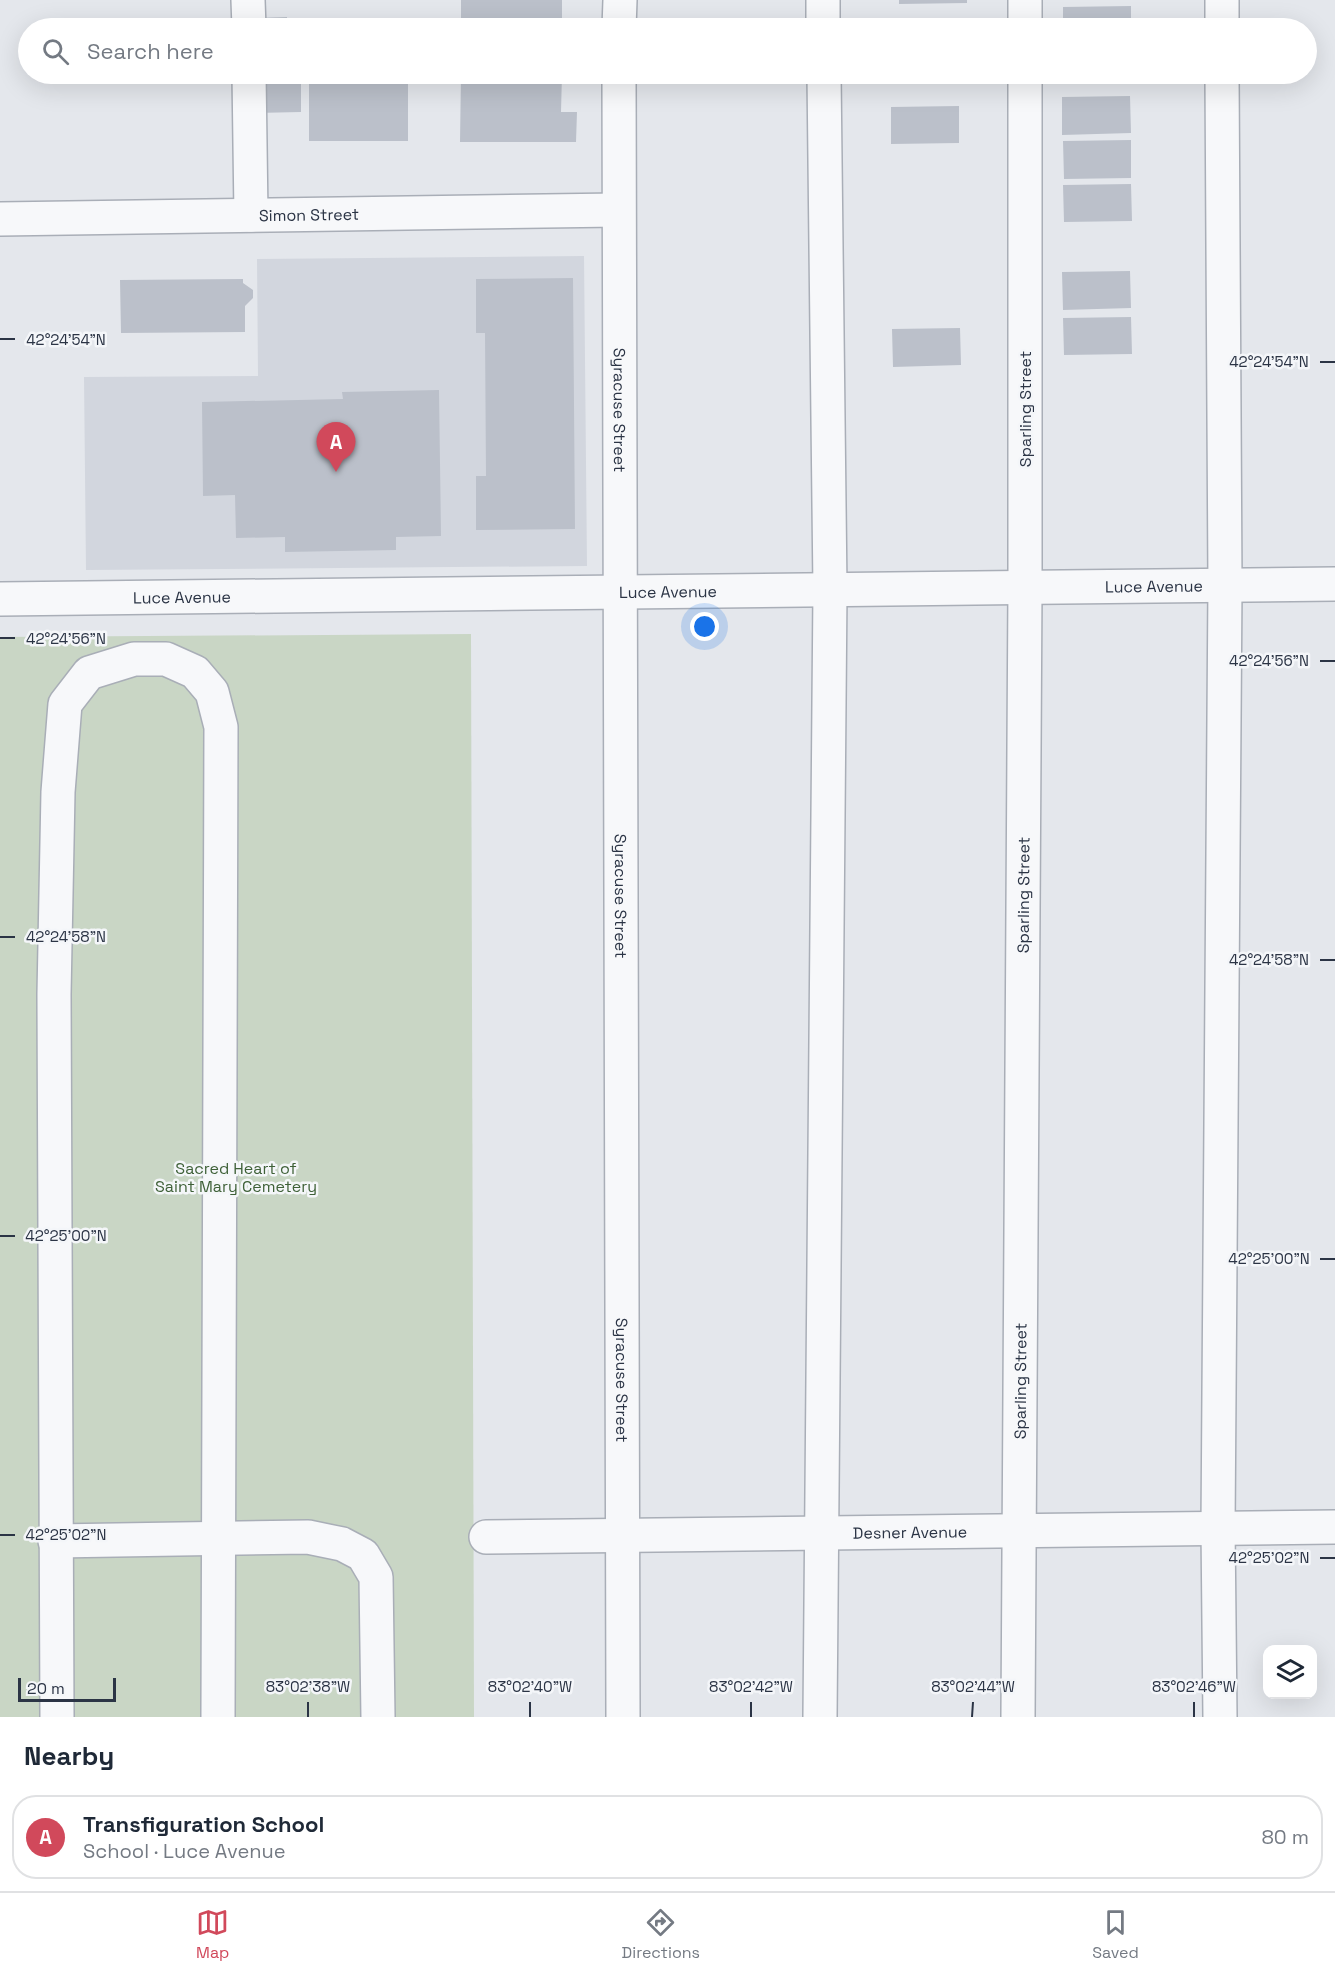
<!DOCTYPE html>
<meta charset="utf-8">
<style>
body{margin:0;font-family:"Space Grotesk",sans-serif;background:#f6f6f7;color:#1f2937}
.controls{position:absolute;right:18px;bottom:18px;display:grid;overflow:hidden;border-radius:12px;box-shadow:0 6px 24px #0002}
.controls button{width:54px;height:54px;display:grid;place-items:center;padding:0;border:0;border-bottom:2px solid #e0e1e3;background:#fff;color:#1f2937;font:30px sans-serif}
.scale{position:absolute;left:18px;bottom:15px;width:98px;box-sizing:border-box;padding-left:6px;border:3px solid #2b3445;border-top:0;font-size:16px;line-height:21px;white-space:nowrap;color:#2b3445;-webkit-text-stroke:4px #f4f6f9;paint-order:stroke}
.you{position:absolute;left:705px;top:627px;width:21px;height:21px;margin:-15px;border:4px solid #fff;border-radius:50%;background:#1a73e8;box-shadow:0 0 0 9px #1a73e833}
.badge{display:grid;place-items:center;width:39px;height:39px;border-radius:50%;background:#d1495b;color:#fff;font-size:20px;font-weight:700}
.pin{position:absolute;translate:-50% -50px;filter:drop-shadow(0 2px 3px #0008)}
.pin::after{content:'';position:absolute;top:32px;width:21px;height:18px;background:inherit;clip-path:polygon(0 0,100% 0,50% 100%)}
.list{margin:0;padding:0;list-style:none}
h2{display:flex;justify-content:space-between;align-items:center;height:78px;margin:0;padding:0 24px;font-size:26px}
h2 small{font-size:20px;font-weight:400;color:#747a83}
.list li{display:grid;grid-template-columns:39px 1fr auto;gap:18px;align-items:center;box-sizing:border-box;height:84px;margin:0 12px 12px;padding:0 12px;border:2px solid #e0e1e3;border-radius:24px}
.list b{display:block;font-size:22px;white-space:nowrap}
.list p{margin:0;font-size:20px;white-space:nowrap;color:#747a83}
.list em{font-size:20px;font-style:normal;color:#747a83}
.icon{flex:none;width:33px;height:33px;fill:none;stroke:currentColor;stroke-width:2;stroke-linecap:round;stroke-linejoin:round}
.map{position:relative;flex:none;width:1335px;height:1717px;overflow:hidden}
.search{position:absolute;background:#fff;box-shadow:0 6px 24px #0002;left:18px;right:18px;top:18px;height:66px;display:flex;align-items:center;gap:15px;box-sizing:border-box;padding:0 21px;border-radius:33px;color:#747a83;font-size:22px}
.sheet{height:174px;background:#fff}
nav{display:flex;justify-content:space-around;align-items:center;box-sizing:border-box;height:84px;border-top:2px solid #e0e1e3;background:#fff;font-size:16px;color:#747a83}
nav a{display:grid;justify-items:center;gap:3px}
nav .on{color:#d1495b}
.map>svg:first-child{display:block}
.built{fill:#d2d6de}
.green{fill:#c9d6c5}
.building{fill:#bbc0ca}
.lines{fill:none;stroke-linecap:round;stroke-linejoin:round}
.minor-casing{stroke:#a9aeb7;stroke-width:36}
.minor{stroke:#f7f8fa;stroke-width:33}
.ticks{fill:none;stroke:#2b3445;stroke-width:2}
.labels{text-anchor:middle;stroke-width:5;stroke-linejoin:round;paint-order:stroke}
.street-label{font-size:16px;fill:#2b3445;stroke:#f4f6f9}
.park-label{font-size:16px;fill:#3f6138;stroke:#f4f6f9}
.ticks-label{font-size:15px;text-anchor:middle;fill:#2b3445;stroke:#f4f6f9;stroke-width:5;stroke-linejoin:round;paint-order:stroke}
</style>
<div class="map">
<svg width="1335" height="1717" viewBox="0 0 1335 1717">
<rect width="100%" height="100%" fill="#e4e7ec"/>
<!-- built -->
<path class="built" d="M584 256 587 566 86 570 84 377 258 376 257 259Z"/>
<!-- green -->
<path class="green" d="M471 634 474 1717H0V637Z"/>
<!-- building -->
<path class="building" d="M461 0H562V28H461Z
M899 0H967V3L899 4Z
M1131 6V28H1063V7Z
M287 17V28H256V18Z
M309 74H408V141H309Z
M461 74H562L561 112H577L576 142H460Z
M255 78H301V112L256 113Z
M1130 96 1131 133 1062 135V97Z
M959 106V143L891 144V107Z
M1131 140V178L1064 179 1063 141Z
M1131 184 1132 221 1064 222 1063 185Z
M1130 271 1131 308 1063 310 1062 272Z
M573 278 575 529 476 530V476H486L485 333H476V279Z
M243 279V283L253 290V298L245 306V332L121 333 120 280Z
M1131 317 1132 354 1064 355 1063 318Z
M960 328 961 365 893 367 892 329Z
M439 390 441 536 396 537V550L285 552V537L236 538 235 495 203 496 202 402 343 399 342 392Z"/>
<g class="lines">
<defs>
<g id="minor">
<path d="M248 0 249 28"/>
<path d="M823 0V28"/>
<path d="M1025 0V28"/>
<path d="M1222 0V28"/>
<path d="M619 28 620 0"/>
<path d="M249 74 251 215"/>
<path id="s1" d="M619 74 623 1717"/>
<path id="s2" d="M0 219 618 210"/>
<path id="s3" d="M0 599 1335 584"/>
<path id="s4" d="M486 1537 1335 1527"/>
<path d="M55 1541 308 1537 342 1544 363 1555 376 1577 378 1717"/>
<path d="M57 1717 54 994 58 792 65 704 89 673 134 659H166L195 672 212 692 221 727 218 1717"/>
<path d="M820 1717 830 590 824 74"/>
<path id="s5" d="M1018 1717 1025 587V74"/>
<path d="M1220 1717 1218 1528 1225 585 1222 74"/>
</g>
</defs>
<!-- minor casing -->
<use href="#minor" class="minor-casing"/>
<!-- minor -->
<use href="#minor" class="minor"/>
</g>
<!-- ticks -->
<path class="ticks" d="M0 339H15M1320 362H1335M0 638H15M1320 661H1335M0 937H15M1320 960H1335M0 1236H15M1320 1259H1335M0 1535H15M1320 1558H1335M308 1717V1702M530 1717V1702M751 1717V1702M972 1717 973 1702M1194 1717V1702"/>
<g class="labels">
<!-- street labels -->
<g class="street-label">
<text dy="6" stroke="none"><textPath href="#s2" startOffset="309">Simon Street</textPath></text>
<text dy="6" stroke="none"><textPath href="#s1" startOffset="336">Syracuse Street</textPath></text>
<text transform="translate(1025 409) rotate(-90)" y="6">Sparling Street</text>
<text dy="6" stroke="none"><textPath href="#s3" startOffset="1154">Luce Avenue</textPath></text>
<text dy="6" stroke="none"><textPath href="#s3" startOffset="668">Luce Avenue</textPath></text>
<text dy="6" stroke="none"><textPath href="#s3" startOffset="182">Luce Avenue</textPath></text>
<text dy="6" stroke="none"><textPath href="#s1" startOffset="822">Syracuse Street</textPath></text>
<text dy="6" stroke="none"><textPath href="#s5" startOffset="822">Sparling Street</textPath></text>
<text dy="6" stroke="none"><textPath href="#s1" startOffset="1306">Syracuse Street</textPath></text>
<text dy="6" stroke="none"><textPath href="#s5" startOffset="336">Sparling Street</textPath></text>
<text dy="6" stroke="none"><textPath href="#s4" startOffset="424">Desner Avenue</textPath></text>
</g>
<!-- park labels -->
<g class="park-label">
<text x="236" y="1174">Sacred Heart of<tspan x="236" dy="18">Saint Mary Cemetery</tspan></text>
</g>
</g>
<g class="ticks-label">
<text x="66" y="345">42°24'54"N</text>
<text x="1269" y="367">42°24'54"N</text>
<text x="66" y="644">42°24'56"N</text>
<text x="1269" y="666">42°24'56"N</text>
<text x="66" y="942">42°24'58"N</text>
<text x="1269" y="965">42°24'58"N</text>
<text x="66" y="1241">42°25'00"N</text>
<text x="1269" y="1264">42°25'00"N</text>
<text x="66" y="1540">42°25'02"N</text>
<text x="1269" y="1563">42°25'02"N</text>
<text x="308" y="1692">83°02'38"W</text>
<text x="530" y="1692">83°02'40"W</text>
<text x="751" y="1692">83°02'42"W</text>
<text x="973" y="1692">83°02'44"W</text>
<text x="1194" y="1692">83°02'46"W</text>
</g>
</svg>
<div class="controls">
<button><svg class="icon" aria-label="layers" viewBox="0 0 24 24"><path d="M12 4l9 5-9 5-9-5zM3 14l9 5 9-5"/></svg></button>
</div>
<div class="scale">20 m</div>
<div class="you"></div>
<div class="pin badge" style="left:336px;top:472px">A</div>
<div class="search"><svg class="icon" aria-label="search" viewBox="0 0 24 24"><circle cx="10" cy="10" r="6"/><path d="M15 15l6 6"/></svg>Search here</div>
</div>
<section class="sheet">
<h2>Nearby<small></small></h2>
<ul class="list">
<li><span class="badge">A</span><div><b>Transfiguration School</b><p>School · Luce Avenue</p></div><em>80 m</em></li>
</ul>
</section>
<nav>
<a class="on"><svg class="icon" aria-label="map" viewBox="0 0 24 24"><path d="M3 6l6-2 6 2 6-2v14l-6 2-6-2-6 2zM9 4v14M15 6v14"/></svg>Map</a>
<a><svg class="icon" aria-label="directions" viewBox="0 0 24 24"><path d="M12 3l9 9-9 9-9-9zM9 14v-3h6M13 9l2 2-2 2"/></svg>Directions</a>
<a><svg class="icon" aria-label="saved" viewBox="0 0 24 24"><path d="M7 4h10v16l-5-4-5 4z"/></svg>Saved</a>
</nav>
